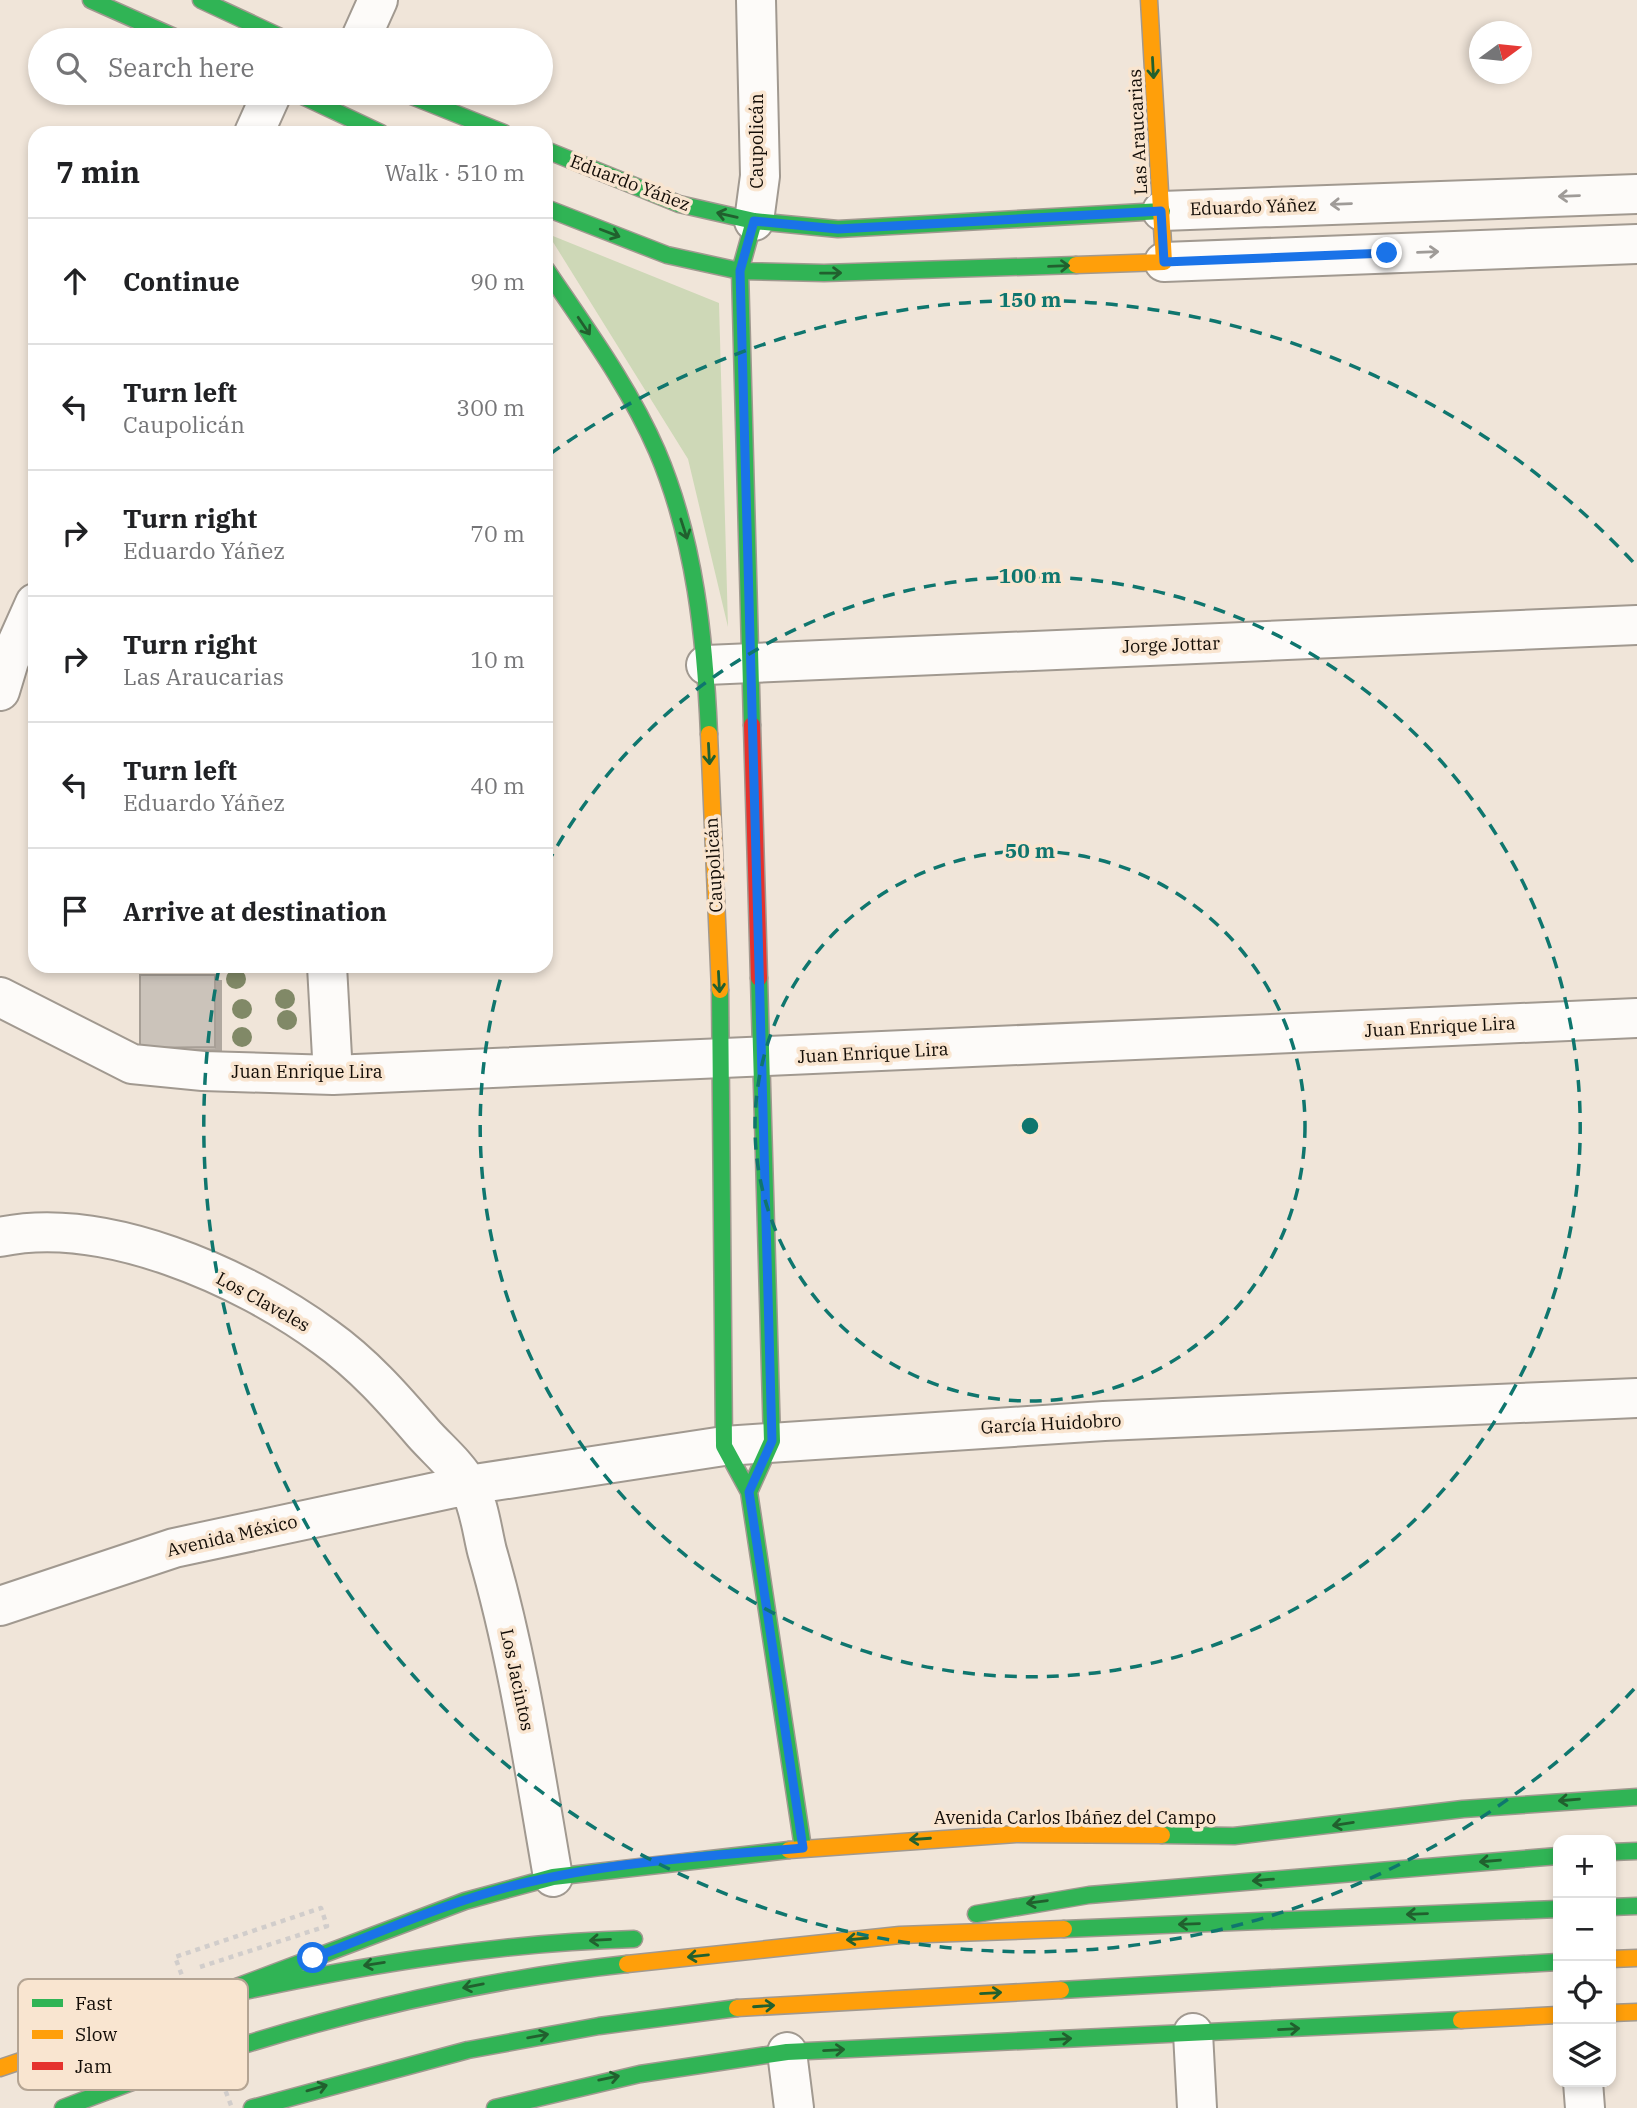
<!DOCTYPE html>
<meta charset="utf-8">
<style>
body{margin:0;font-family:"IBM Plex Serif",serif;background:#f6f6f6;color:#202124}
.controls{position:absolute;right:21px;bottom:21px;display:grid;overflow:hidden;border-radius:14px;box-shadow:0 4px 10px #0003}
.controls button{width:63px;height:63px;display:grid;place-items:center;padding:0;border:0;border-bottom:2px solid #e0e0e0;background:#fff;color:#202124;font:35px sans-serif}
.compass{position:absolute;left:1469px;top:21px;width:63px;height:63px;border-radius:50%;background:#fff;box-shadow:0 4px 10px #0003;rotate:75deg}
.stop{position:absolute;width:21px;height:21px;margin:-16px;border:5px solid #1a73e8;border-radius:50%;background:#fff}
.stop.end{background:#1a73e8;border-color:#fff;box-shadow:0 2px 7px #0008}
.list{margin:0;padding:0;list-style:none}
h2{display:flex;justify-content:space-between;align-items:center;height:91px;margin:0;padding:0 28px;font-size:30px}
h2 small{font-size:23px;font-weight:400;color:#757577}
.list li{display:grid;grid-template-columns:46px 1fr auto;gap:21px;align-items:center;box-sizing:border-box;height:126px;padding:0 28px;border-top:2px solid #e0e0e0}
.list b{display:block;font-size:26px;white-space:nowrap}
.list p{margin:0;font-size:23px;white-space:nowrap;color:#757577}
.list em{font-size:23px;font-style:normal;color:#757577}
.icon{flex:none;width:38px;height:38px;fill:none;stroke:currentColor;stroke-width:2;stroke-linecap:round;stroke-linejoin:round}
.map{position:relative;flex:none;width:1637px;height:2108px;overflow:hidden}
.search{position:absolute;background:#fff;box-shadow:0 4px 10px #0003;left:28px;top:28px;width:525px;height:77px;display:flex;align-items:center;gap:18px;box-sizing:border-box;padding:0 24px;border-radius:38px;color:#757577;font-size:26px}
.panel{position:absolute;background:#fff;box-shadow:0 4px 10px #0003;left:28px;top:126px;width:525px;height:847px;border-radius:21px}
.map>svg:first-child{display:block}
.green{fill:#ced8b7}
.building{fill:#cbc3ba;stroke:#a79f96;stroke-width:2;filter:url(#shadow)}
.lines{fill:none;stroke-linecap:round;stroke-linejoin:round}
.street-casing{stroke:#a19990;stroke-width:42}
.fast-casing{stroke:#a19990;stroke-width:19}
.slow-casing{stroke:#a19990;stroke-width:19}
.jam-casing{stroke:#a19990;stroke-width:19}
.street{stroke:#fdfbf9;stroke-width:38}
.fast{stroke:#30b455;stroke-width:16}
.slow{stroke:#ff9f0a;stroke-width:16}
.jam{stroke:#e5322d;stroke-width:16}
.path-bridge{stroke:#d1cdcb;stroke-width:4.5;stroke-dasharray:5 5;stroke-linecap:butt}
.tree{fill:#818967}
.oneway{stroke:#21602e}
.oneway2{stroke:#9f9b98}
.route{stroke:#1a73e8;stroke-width:9}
.ring{fill:none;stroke:#0f766e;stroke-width:3.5;stroke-dasharray:12 9}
.labels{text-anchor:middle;stroke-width:7;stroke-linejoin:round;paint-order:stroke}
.street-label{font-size:18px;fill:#120c06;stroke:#f9e5d0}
.key{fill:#f9e5d0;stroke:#b4a493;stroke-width:2}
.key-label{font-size:19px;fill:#120c06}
.centre{fill:#0f766e;stroke:#f9e5d0;stroke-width:3.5}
.ring-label{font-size:21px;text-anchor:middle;font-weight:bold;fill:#0f766e;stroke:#f9e5d0;stroke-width:7;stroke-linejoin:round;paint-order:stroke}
</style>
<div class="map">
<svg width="1637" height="2108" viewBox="0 0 1637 2108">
<defs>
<filter id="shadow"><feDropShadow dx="6" dy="6" stdDeviation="0" flood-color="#0004"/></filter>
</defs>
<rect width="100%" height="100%" fill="#f0e5d9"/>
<!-- green -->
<path class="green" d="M548 234 719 303 728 627 688 459Z"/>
<!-- building -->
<path class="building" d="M140 975H215V1047L140 1048Z"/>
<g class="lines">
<defs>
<path id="street" d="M360 40 378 0
M254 133 272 93
M1162 211 1637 194
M754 221 760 176 756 0
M1164 262 1637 244
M706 665 1637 625
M0 691 9 661 35 603
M327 966 333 1075
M0 997 132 1064 203 1071 333 1075 1637 1018
M0 1237C104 1215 242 1276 325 1337 363 1364 393 1398 423 1433 437 1449 458 1466 468 1485 479 1503 482 1531 487 1551 518 1657 534 1768 553 1877
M0 1606 174 1548 468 1485 724 1446 1104 1421 1637 1398
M1193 2033 1197 2108
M787 2052 794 2108
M1583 2082 1585 2108"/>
<path id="fast" d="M91 0 181 40
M201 0 287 40
M296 93 381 133
M404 93 504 133
M546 150 679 204 754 221 838 229 1162 211
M546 208 667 255 740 271 824 273 1076 265
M546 269C585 327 629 386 657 451 695 540 705 639 709 734
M752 725 740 271 754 221
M720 990 724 1446 749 1492 803 1848
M749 1492 772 1441 759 978
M1162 1835 1234 1836 1463 1809 1637 1797
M1611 1852 1637 1851
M1611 1907 1637 1906
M976 1914 1089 1895 1558 1856
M1064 1929 1558 1909
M1061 1990 1558 1962
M203 2000C346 1968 488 1943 634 1939
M199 2001 465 1901 553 1877 789 1850
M63 2108C245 2037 433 1985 627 1964
M252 2108 468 2050 599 2026 737 2008
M495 2108 640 2074 787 2052 1461 2020"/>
<path id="slow" d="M1076 265 1164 262 1149 0
M709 734 720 990
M789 1850 1016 1834 1162 1835
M1611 1959 1637 1958
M627 1964 900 1935 1064 1929
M737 2008 1061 1990
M1611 2013 1637 2012
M1461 2020 1558 2015
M0 2068 199 2001"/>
<path id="jam" d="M752 725 759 978"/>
</defs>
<!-- street casing -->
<use href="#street" class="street-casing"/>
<!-- fast casing -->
<use href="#fast" class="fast-casing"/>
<!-- slow casing -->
<use href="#slow" class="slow-casing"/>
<!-- jam casing -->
<use href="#jam" class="jam-casing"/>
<!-- street -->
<use href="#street" class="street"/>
<!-- fast -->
<use href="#fast" class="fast"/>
<!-- slow -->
<use href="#slow" class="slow"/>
<!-- jam -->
<use href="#jam" class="jam"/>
<!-- path-bridge -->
<path class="path-bridge" d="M200 1967 327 1926 321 1908 175 1957 232 2108"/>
</g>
<!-- trees -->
<g class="tree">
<circle cx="236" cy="979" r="10"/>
<circle cx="285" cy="999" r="10"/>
<circle cx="242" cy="1009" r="10"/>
<circle cx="287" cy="1020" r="10"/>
<circle cx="242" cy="1037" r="10"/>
</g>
<!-- one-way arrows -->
<defs><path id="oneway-shaft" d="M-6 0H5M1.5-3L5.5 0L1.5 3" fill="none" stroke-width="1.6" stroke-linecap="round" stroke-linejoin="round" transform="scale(1.75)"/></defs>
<g class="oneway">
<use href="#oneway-shaft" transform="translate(1153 68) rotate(87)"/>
<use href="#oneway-shaft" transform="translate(727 215) rotate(-167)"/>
<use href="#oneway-shaft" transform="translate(610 233) rotate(21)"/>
<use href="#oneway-shaft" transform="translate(1059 266) rotate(-2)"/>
<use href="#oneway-shaft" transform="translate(831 273) rotate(-1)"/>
<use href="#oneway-shaft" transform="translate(584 326) rotate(56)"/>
<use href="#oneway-shaft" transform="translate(684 529) rotate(72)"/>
<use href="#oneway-shaft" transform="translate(709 754) rotate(87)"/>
<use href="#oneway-shaft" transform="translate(719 982) rotate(87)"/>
<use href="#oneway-shaft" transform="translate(1569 1800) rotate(175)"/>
<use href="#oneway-shaft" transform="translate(1343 1824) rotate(171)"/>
<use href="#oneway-shaft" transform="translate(920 1839) rotate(176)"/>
<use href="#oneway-shaft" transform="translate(1490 1861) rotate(175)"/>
<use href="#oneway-shaft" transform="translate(1263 1880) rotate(175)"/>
<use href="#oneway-shaft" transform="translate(1037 1902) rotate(172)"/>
<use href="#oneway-shaft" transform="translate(1417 1914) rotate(178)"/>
<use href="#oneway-shaft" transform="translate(1189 1924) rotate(178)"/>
<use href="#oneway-shaft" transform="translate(857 1939) rotate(175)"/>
<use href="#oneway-shaft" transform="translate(600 1940) rotate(177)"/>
<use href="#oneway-shaft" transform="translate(698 1956) rotate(174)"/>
<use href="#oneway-shaft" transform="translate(374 1964) rotate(171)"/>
<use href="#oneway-shaft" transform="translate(473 1986) rotate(169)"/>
<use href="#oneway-shaft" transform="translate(991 1993) rotate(-3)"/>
<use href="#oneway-shaft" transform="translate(764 2006) rotate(-4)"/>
<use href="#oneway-shaft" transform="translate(1289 2029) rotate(-3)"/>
<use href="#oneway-shaft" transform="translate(538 2036) rotate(-10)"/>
<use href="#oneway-shaft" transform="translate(1061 2039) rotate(-3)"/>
<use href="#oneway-shaft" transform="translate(834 2050) rotate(-3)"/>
<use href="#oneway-shaft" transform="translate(609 2078) rotate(-12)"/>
<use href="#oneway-shaft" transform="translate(317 2088) rotate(-16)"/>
</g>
<g class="oneway2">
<use href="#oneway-shaft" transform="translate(1569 196) rotate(178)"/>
<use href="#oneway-shaft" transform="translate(1341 204) rotate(178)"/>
<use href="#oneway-shaft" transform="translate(1428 252) rotate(-2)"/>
</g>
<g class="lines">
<!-- route -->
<path class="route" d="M313 1958C384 1931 454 1899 529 1882 618 1861 712 1856 803 1848L749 1492 772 1441 740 271 754 221 838 229 1161 211 1164 262 1387 253"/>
</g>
<!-- distance rings -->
<g class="ring">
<circle cx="1030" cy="1126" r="275"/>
<path d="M547 864A550 550 0 1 1 503 970"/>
<path d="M1634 1689A826 826 0 0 1 219 968M550 454A826 826 0 0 1 1634 563"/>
</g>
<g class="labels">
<!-- street labels -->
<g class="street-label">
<text transform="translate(1138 132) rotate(-93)" y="6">Las Araucarias</text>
<text transform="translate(757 141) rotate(-90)" y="6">Caupolicán</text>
<text transform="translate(630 183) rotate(21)" y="6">Eduardo Yáñez</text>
<text transform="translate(1253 207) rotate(-2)" y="6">Eduardo Yáñez</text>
<text transform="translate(1171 645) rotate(-2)" y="6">Jorge Jottar</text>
<text transform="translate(714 865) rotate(-93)" y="6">Caupolicán</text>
<text transform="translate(1440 1027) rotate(-3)" y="6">Juan Enrique Lira</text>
<text transform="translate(873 1053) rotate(-3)" y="6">Juan Enrique Lira</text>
<text x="307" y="1078">Juan Enrique Lira</text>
<text transform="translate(263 1302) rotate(29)" y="6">Los Claveles</text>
<text transform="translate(1051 1424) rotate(-3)" y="6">García Huidobro</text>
<text transform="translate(232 1536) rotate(-13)" y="6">Avenida México</text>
<text transform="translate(517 1680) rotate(78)" y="6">Los Jacintos</text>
<text x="1075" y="1824">Avenida Carlos Ibáñez del Campo</text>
</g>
</g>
<!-- legend -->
<rect x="18" y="1979" width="230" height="111" rx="10" class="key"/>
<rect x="32" y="1999" width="31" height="8" fill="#30b455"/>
<rect x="32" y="2030" width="31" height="9" fill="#ff9f0a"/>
<rect x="32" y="2062" width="31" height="8" fill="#e5322d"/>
<g class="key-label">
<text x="75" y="2010">Fast</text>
<text x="75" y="2041">Slow</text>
<text x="75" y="2073">Jam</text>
</g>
<circle cx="1030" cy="1126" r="10" class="centre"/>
<g class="ring-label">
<text x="1030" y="307">150 m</text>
<text x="1030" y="583">100 m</text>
<text x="1030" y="858">50 m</text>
</g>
</svg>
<div class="controls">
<button>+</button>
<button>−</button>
<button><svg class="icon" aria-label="locate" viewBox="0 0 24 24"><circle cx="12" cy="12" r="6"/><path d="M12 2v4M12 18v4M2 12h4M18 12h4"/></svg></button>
<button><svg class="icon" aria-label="layers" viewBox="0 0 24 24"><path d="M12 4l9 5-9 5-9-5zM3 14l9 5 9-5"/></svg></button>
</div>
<svg class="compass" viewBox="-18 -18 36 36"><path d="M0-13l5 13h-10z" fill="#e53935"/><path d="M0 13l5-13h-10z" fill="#757577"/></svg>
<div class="stop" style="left:313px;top:1958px"></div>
<div class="stop end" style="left:1387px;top:253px"></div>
<div class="search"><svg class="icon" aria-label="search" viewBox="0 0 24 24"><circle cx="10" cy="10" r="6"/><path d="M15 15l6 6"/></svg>Search here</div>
<section class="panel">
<h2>7 min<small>Walk · 510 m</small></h2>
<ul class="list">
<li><svg class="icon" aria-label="ahead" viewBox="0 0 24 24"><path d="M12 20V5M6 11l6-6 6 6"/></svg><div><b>Continue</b></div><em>90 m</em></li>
<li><svg class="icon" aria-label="left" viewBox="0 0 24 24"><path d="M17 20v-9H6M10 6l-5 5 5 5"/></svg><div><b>Turn left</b><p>Caupolicán</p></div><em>300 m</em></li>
<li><svg class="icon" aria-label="right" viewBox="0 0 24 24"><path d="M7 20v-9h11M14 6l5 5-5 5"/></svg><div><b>Turn right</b><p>Eduardo Yáñez</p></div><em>70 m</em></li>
<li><svg class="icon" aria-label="right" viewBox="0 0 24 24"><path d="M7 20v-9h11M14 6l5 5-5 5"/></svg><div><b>Turn right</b><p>Las Araucarias</p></div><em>10 m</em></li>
<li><svg class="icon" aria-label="left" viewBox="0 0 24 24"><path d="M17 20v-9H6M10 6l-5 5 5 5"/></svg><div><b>Turn left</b><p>Eduardo Yáñez</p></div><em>40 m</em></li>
<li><svg class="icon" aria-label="arrive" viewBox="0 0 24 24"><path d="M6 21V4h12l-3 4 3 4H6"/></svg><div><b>Arrive at destination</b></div></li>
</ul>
</section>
</div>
